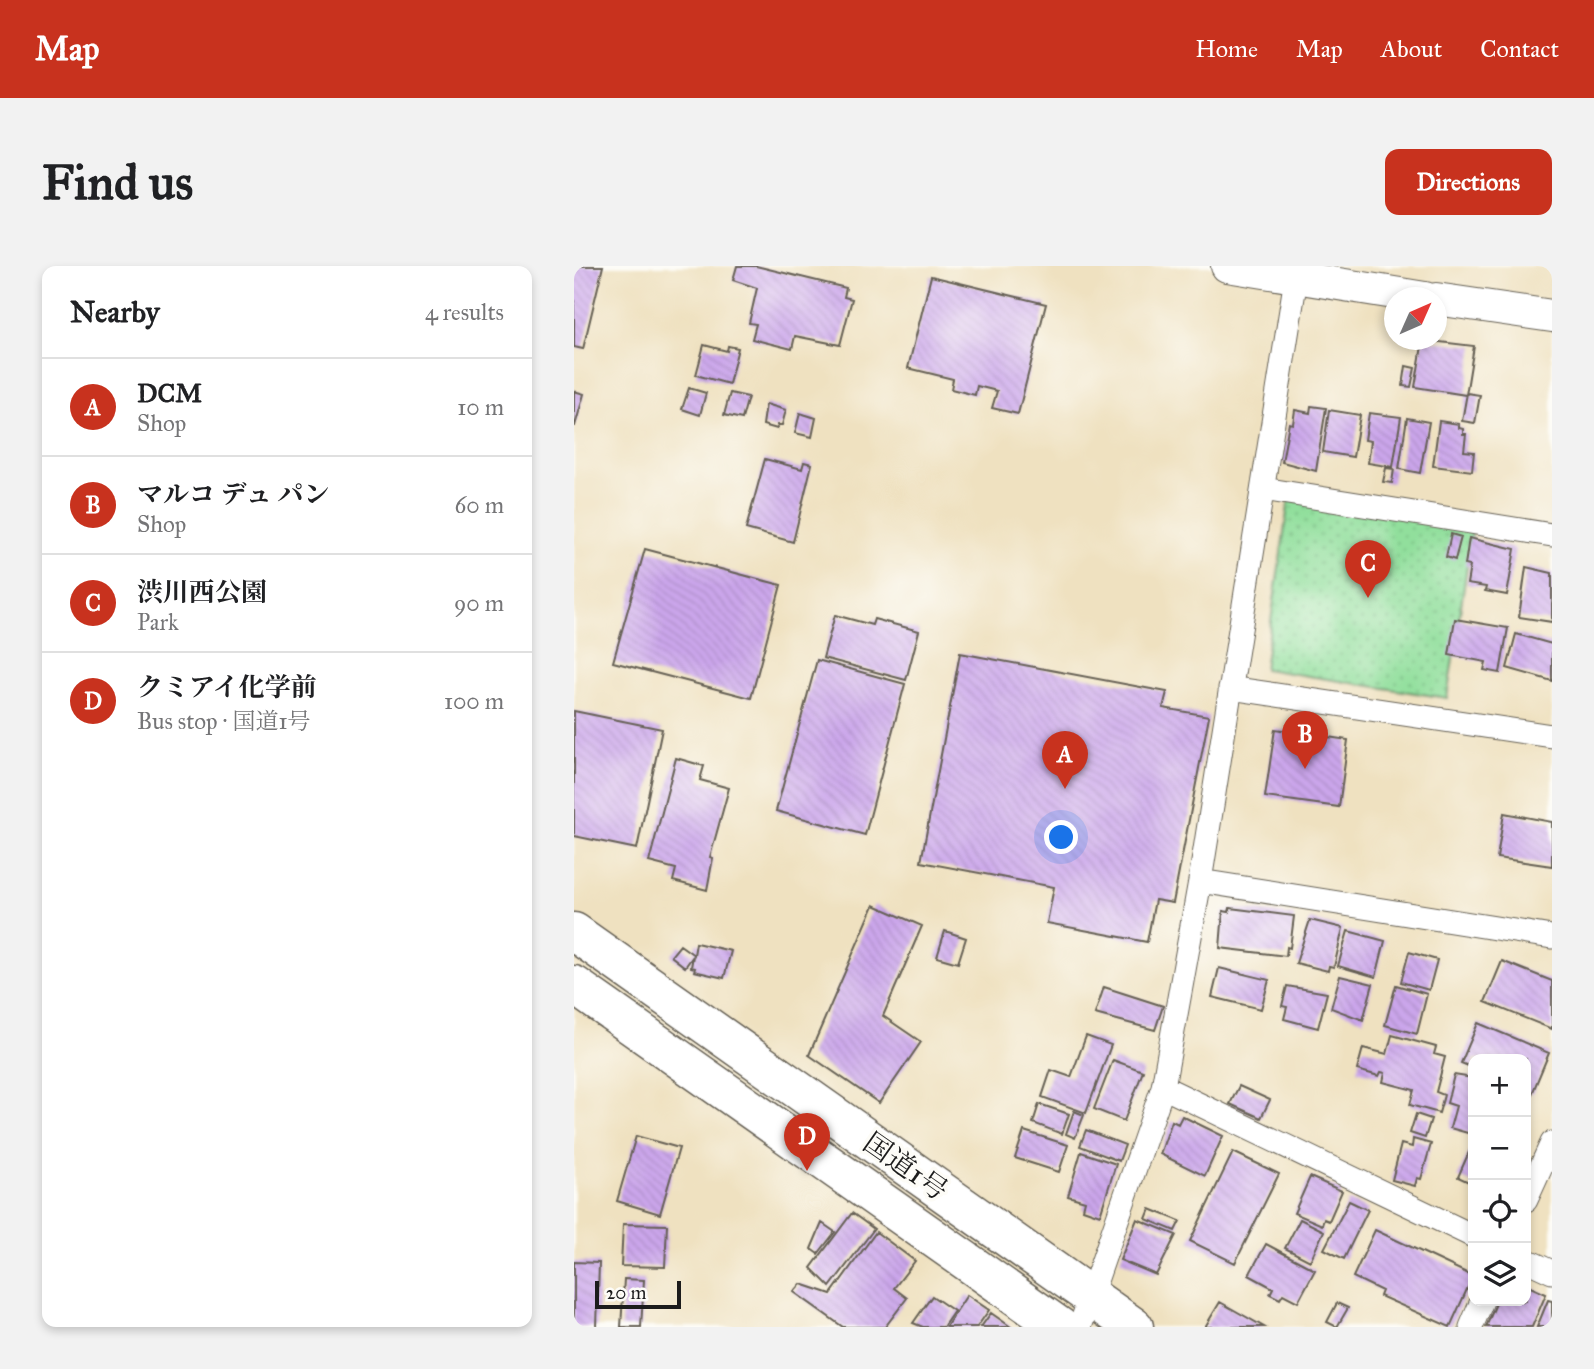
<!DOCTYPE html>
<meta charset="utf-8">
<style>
body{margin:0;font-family:"IM FELL Great Primer","Noto Serif JP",serif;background:#f2f2f2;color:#202124}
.controls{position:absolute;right:21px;bottom:21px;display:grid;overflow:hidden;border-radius:14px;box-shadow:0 4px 10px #0003}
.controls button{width:63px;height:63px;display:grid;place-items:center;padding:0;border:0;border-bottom:2px solid #e0e0e0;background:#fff;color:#202124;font:35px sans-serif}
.compass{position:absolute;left:810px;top:21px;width:63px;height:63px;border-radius:50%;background:#fff;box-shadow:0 4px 10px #0003;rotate:45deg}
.scale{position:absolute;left:21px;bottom:18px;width:86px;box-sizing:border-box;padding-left:7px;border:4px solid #1c1c1c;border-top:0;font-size:19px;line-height:24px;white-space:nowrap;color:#1c1c1c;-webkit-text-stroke:5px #fdfcf7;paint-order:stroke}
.you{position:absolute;left:488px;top:572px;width:24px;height:24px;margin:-18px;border:5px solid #fff;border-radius:50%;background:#1a73e8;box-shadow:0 0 0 10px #1a73e833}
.badge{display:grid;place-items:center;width:46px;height:46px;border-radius:50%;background:#c8321e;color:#fff;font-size:23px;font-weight:700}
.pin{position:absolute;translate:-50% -58px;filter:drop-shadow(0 2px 4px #0008)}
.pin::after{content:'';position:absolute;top:37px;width:24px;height:21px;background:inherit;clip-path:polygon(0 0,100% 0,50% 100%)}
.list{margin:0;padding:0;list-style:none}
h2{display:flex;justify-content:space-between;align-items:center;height:91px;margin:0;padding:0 28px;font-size:30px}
h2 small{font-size:23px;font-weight:400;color:#757577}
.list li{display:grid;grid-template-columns:46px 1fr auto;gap:21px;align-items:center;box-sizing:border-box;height:98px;padding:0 28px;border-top:2px solid #e0e0e0}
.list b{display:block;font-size:26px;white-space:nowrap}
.list p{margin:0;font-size:23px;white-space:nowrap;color:#757577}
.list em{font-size:23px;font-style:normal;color:#757577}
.icon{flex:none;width:38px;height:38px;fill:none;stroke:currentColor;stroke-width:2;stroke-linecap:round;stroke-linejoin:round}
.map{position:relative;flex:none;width:978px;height:1061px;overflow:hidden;border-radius:14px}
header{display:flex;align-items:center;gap:42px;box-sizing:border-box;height:98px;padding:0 35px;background:#c8321e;color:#fff}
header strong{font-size:33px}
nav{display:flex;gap:38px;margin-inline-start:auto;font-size:24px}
.intro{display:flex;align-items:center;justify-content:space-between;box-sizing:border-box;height:168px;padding:0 42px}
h1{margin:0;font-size:49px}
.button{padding:18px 32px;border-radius:14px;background:#c8321e;color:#fff;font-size:24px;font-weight:700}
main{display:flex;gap:42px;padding:0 42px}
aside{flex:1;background:#fff;border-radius:14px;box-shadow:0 4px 10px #0003}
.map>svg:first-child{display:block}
.park{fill:url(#park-dots);stroke:#567e5c;stroke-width:2}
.building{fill:url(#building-back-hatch)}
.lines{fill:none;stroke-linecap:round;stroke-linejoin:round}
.street-casing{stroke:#666155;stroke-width:25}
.secondary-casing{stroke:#666155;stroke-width:34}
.highway-casing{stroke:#666155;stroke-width:41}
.street{stroke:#fff;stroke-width:23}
.secondary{stroke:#fff;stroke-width:32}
.highway{stroke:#fff;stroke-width:38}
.labels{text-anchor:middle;stroke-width:7;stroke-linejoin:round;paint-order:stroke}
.street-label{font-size:28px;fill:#1c1c1c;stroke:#fdfcf7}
</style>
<header>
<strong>Map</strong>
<nav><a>Home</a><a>Map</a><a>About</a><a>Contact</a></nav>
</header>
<div class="intro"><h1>Find us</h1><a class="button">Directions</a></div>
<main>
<aside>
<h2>Nearby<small>4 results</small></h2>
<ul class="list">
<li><span class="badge">A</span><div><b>DCM</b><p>Shop</p></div><em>10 m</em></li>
<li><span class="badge">B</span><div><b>マルコ デュ パン</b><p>Shop</p></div><em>60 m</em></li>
<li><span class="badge">C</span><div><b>渋川西公園</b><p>Park</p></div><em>90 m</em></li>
<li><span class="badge">D</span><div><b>クミアイ化学前</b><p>Bus stop · 国道1号</p></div><em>100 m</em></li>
</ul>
</aside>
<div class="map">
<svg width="978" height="1061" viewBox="0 0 978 1061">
<defs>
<pattern id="park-dots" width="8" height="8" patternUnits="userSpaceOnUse" patternTransform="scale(1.75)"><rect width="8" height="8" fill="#91df9c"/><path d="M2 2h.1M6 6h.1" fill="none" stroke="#7cbf86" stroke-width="1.8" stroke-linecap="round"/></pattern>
<pattern id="building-back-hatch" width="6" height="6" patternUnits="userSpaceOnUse" patternTransform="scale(1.75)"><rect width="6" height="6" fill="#cba6eb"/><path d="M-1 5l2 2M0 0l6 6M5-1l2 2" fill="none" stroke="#ae8ec9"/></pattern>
</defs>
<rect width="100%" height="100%" fill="#fdfcf7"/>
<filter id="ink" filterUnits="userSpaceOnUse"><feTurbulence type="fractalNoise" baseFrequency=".0143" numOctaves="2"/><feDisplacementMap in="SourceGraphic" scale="14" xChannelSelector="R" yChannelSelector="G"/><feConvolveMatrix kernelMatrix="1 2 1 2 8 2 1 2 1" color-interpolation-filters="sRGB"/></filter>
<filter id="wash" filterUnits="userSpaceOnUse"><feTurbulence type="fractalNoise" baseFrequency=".00686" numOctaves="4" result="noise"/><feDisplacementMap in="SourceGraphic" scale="28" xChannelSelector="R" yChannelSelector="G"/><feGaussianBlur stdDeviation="1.57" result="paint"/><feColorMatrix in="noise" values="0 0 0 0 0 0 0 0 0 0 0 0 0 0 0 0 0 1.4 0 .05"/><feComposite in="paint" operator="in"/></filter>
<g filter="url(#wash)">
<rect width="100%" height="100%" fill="#efe1c0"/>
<!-- park -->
<path class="park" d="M715 233 899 261 873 432 690 403Z"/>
<g id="blocks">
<!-- building -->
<path class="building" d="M0 0H29L9 83 0 81Z
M163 0H182L272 22 270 31 278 33 266 79 221 70 218 83 178 73 182 58 175 57 183 22 159 14Z
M357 10 472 38 444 148 418 142 423 125 403 120 401 129 377 123 379 113 334 102Z
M849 74 900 80 892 129 841 121Z
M130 79 153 85 154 80 164 82 155 118 122 109Z
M832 100 841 102 837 121 829 120Z
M115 122 132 127 126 149 108 143Z
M0 125 10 128 1 160H0Z
M156 127 174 131 168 153 150 149Z
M893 127 906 129 901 157 888 155Z
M192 138 212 144 208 159H204L203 163 189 159Z
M737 140 752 142 742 205 708 196 715 157 719 158 721 144 736 147Z
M755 144 786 149 779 191 749 186Z
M226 147 242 152 238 171 221 167Z
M795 147 827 151 819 201 794 197 797 175 791 174Z
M833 152 855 156 846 207 825 203Z
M865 155 885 158V162L889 163V168H892L890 185 900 186 898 205 859 200Z
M191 193 228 203 230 196 238 198 219 276 172 263Z
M812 202 820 203 818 217 809 216Z
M877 268 887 271 881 294 872 291Z
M895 272 941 283 933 329 911 325 912 321 893 318 896 300 891 299Z
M71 283 207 319 177 432 39 396Z
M952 301 978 307V356L945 351Z
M261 349 298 359 300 353 345 365 332 414 249 392Z
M881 353 934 362 926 407 910 404 912 396 875 389Z
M942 368 978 378V415L933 402Z
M386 387 593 426 589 442 635 450 599 637 581 634 573 676 473 657 480 621 347 596Z
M243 394 331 418 291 569 202 545Z
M0 445 88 463 63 583 0 570Z
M701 463 774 474 765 541 691 531Z
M102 492 130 500 126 514 155 522 136 591 139 592 133 624 99 615 102 603 75 596Z
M930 547 978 556V600L923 592Z
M300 639 348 660 309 750 347 776 305 837 235 789Z
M656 642 720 650 716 682 713 681 712 690 646 682 649 645 655 646Z
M736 654 769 662 760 701 755 700 754 705 722 697Z
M371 665 392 672 384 697 363 691Z
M774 665 811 675 802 711 764 700Z
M122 677 157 685 150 712 120 705 121 702 117 701 119 690 111 701 97 690 106 679 120 689Z
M835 686 863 694 855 724 827 716Z
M928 695 978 715V763L911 736Z
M645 702 695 714 687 743 638 731Z
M766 710 799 718 789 754 757 742Z
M822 719 853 728 843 768 811 759Z
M713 720 753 727 744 762 710 753 713 741 708 740Z
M530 721 589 740 581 764 521 748Z
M904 757 975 787 958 828 952 825V793H899V802L887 797Z
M818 769 862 781 860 788 871 791 862 826 870 829 865 847 836 839 840 824 809 816 811 807 807 806 805 810 783 804 789 782 813 788Z
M512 770 537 779 512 847 468 831 477 804 497 811Z
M539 794 569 805 550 855 520 843Z
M880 809 899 812 897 868 876 862 882 840 873 837Z
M665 820 696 834 687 852 656 838Z
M465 838 495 848 488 868 459 857Z
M500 845 510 849 501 872 492 868Z
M842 848 857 853 851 872 836 867Z
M608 850 649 870 631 910 586 888 598 855 604 858Z
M512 864 551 879 545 895 506 880Z
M450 865 494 879 485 906 441 892Z
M62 870 105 882 86 948 43 935Z
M839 873 857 878 847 913 843 912 841 920 818 914 827 878 838 881Z
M899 877V918L884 911Z
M507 886 542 898 526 949 509 943 511 935 494 930Z
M659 886 705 908 661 997 616 975Z
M736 911 768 925 755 955 750 953 748 959 720 947Z
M775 935 794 944 770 993 750 983Z
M576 943 606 955 601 965 572 953Z
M278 947 300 963 256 1021 237 1002Z
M563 953 602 969 582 1009 546 994Z
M726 953 750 965 736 995 711 982Z
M248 957 261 966 244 988 237 983Z
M49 958 93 959 91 1001 47 1000Z
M801 964 899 1010 876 1061 806 1030 808 1025 779 1011Z
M302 966 341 995 320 1022 333 1032 311 1061H269L220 1026 227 1018 257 1028Z
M692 978 741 1004 724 1036 709 1028 706 1033 696 1028 699 1022 675 1009Z
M0 996 25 997 23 1061H0Z
M50 1013 70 1014 67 1061H47Z
M952 1019 972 1028 958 1061H912L923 1035H952Z
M393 1029 415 1044 403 1061H372Z
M358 1030 380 1045 369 1061H349L339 1057Z
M974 1034 978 1035V1061H963Z
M646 1036 690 1061H631Z
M763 1037 774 1042 763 1061 753 1056Z
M417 1047 437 1061H407Z"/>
</g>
</g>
<g filter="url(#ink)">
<use href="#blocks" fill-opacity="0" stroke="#666155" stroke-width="2"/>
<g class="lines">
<defs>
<path id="street" d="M689 223 978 269
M656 422 978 470
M626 615 978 671
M589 821 899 970
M952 934 978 877
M952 994 978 1006
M506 1061 589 821 626 615 722 12
M897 1061 908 1035"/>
<path id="secondary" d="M653 0 851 32
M862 33 978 50"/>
<path id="highway" d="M0 666 560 1061
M0 719 486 1061"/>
</defs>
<!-- street casing -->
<use href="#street" class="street-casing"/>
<!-- secondary casing -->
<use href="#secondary" class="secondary-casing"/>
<!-- highway casing -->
<use href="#highway" class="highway-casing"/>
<!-- street -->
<use href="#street" class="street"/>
<!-- secondary -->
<use href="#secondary" class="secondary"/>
<!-- highway -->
<use href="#highway" class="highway"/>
</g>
</g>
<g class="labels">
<!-- street labels -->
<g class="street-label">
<text transform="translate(332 900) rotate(35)" y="10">国道1号</text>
</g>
</g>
</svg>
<div class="controls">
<button>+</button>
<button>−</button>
<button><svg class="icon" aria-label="locate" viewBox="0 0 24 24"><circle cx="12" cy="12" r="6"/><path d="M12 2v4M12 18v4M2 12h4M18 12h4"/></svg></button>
<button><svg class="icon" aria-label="layers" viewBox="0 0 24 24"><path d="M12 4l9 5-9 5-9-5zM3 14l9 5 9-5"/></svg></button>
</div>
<svg class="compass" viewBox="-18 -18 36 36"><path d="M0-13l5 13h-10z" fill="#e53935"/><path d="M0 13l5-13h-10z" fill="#757577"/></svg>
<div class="scale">20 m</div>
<div class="you"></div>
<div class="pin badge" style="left:491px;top:523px">A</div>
<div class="pin badge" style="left:731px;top:503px">B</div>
<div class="pin badge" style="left:794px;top:332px">C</div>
<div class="pin badge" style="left:233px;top:905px">D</div>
</div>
</main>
